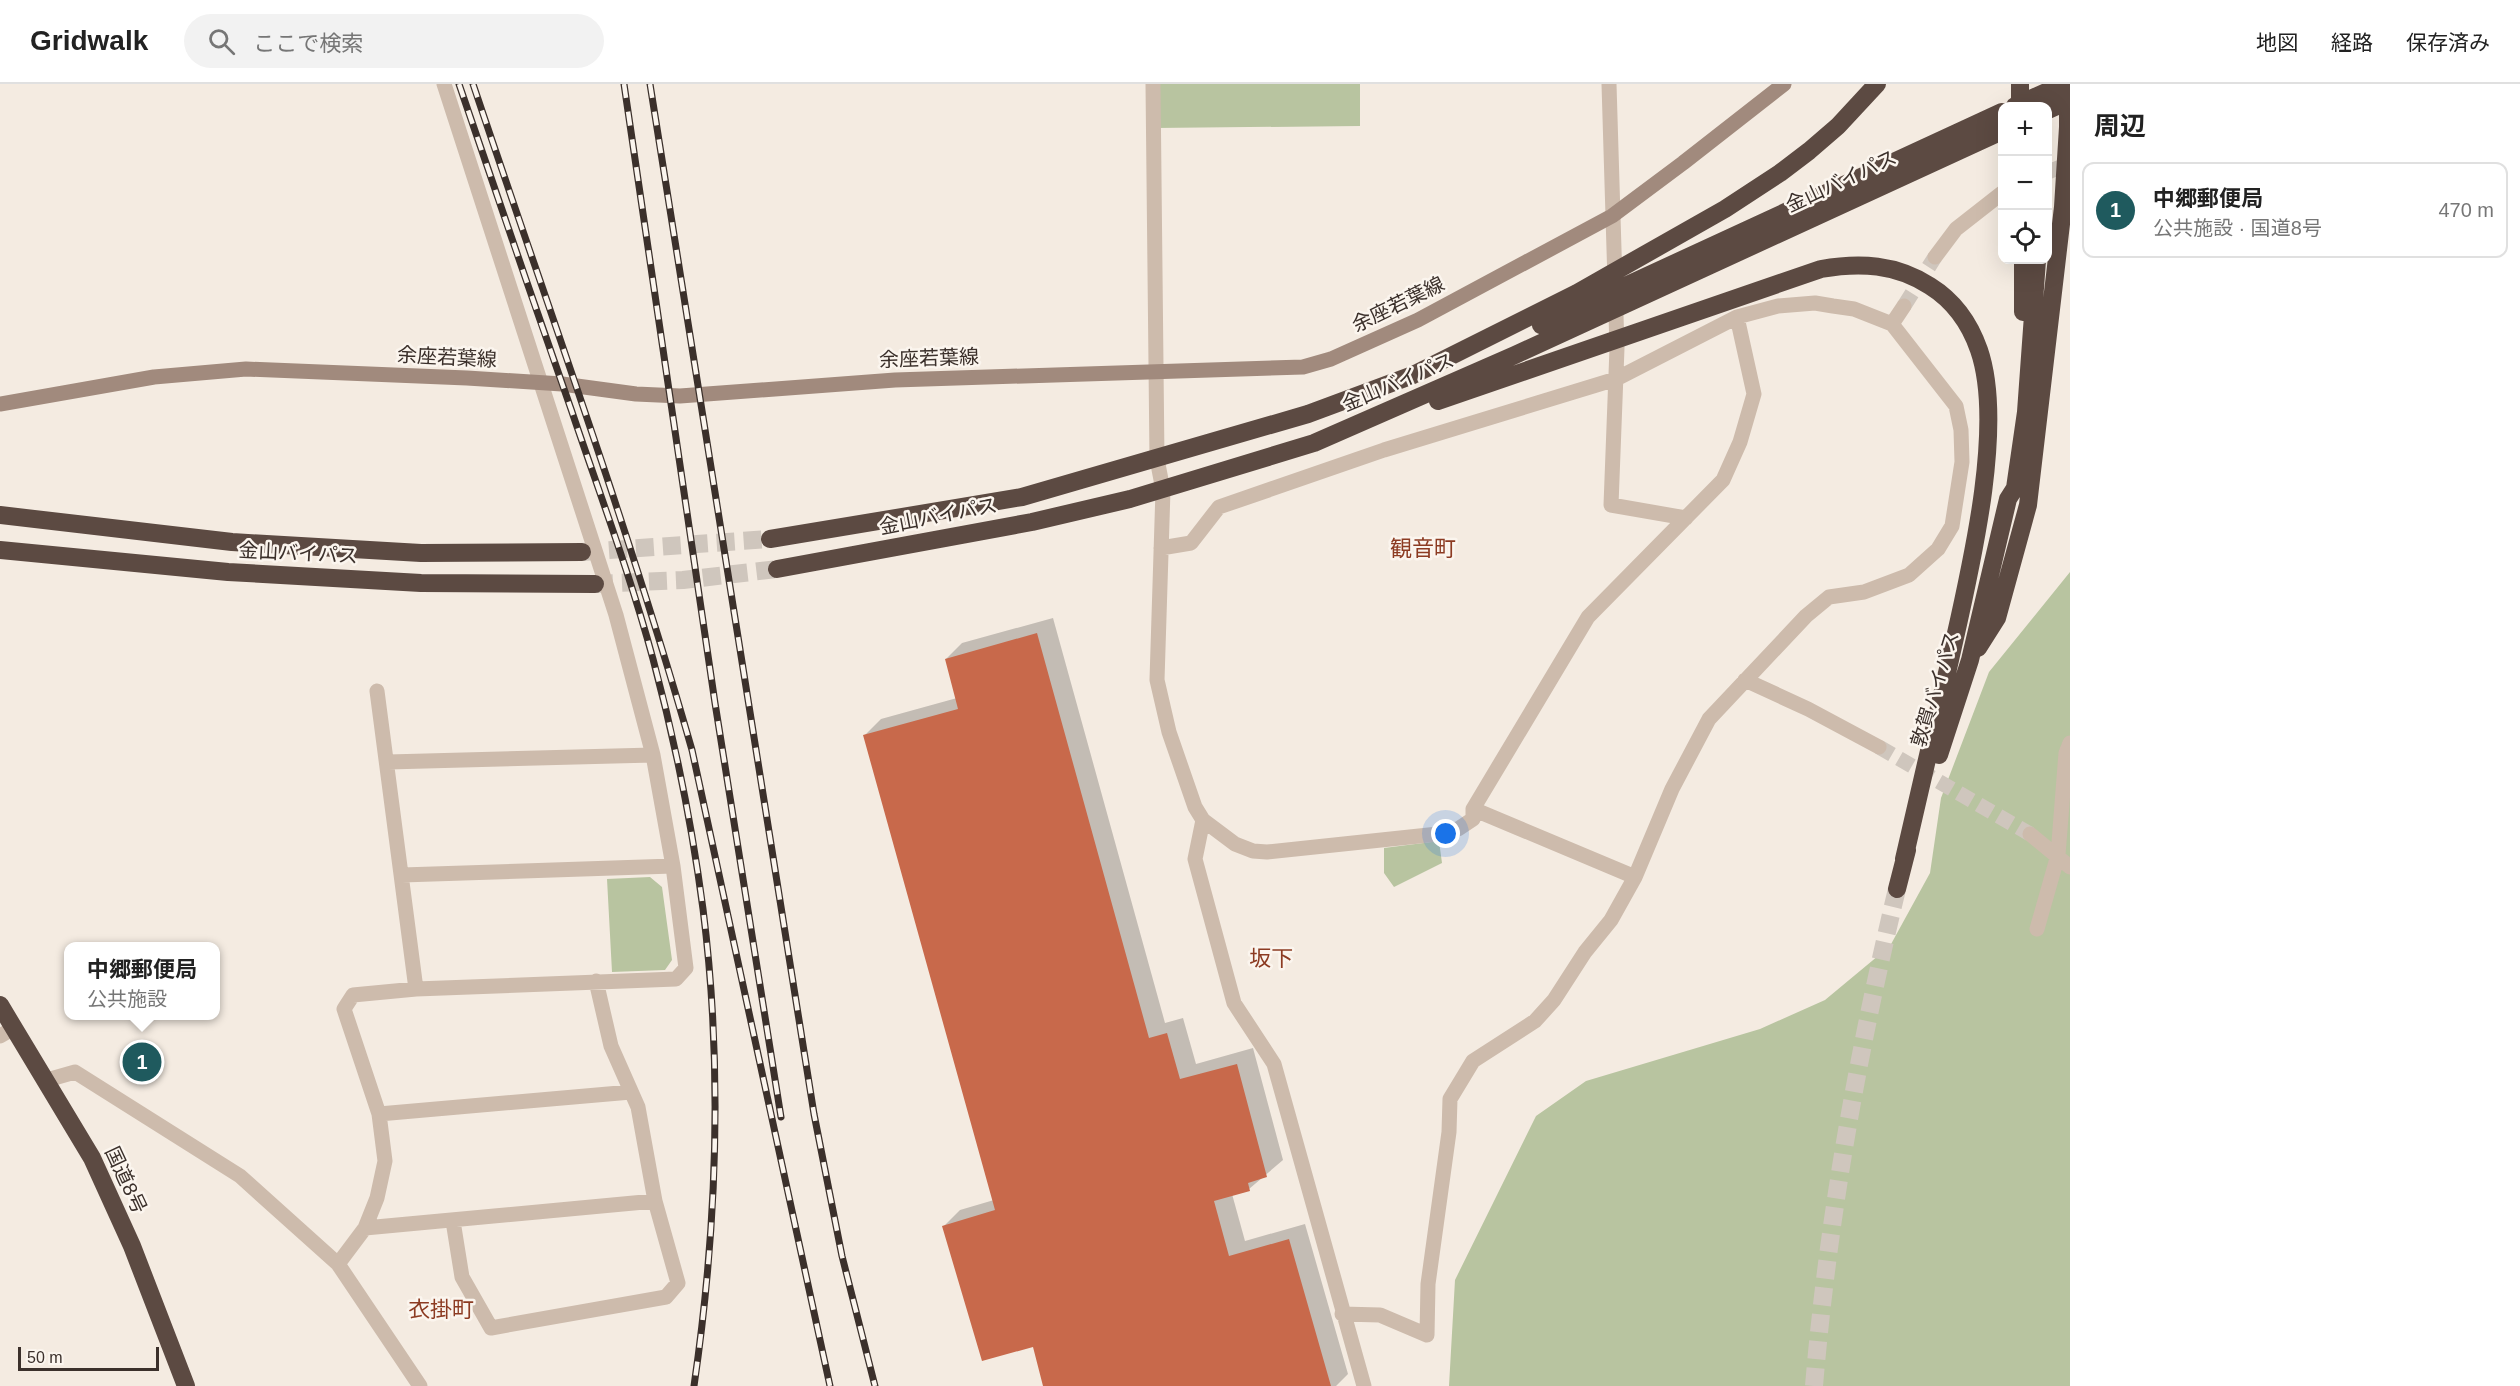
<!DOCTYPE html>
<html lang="ja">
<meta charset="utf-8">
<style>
body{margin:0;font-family:Helvetica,"Noto Sans JP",sans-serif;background:#f2f2f2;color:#222}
.controls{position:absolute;right:18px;top:18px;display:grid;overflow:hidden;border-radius:12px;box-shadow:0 6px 24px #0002}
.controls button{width:54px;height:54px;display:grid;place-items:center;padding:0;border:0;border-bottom:2px solid #e0e0e0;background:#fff;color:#222;font:30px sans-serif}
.scale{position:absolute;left:18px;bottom:15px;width:141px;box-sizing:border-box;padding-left:6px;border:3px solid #3b302b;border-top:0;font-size:16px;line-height:21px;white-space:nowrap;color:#3b302b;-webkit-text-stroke:4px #fbf5ee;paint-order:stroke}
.you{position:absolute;left:1446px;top:750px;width:21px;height:21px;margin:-15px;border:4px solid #fff;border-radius:50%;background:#1a73e8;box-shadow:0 0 0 9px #1a73e833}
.badge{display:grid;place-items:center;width:39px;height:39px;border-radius:50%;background:#1f5a5e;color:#fff;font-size:20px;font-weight:700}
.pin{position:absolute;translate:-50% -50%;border:3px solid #fff;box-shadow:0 2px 6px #0006}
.popup{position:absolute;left:64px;top:858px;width:156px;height:78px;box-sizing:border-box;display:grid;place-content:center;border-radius:12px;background:#fff;filter:drop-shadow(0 2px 4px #0005);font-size:20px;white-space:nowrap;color:#767676}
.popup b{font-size:22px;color:#222}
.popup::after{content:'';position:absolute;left:50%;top:100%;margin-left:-12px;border:12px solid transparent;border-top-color:#fff}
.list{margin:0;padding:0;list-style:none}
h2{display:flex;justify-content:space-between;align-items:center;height:78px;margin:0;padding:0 24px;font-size:26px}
h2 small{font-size:20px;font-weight:400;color:#767676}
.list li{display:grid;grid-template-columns:39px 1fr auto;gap:18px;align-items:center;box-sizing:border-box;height:96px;margin:0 12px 12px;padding:0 12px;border:2px solid #e0e0e0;border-radius:12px}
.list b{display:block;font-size:22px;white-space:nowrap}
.list p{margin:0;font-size:20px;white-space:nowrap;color:#767676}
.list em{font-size:20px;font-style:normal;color:#767676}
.icon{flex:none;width:33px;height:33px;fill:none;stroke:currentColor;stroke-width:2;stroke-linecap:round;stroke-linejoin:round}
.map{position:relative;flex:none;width:2070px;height:1302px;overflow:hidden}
header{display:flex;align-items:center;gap:36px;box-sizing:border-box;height:84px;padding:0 30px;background:#fff;border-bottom:2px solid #e0e0e0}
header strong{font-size:28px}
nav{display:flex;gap:33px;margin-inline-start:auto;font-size:21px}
.search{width:420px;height:54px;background:#f2f2f2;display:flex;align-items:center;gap:15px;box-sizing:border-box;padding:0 21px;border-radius:33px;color:#767676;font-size:22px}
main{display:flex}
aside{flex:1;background:#fff}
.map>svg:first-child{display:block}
.green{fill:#b8c4a0}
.shadow{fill:#0003}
.building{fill:#c8694b}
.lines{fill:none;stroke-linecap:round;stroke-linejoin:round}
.street-tunnel{stroke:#cfc6bd;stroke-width:15;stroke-dasharray:15 8;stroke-linecap:butt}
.highway-tunnel{stroke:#cfc6bd;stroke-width:18;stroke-dasharray:18 9;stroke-linecap:butt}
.street{stroke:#cdbbac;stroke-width:15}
.secondary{stroke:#a18a7d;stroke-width:15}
.highway{stroke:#5c4a42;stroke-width:18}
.rail-casing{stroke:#3b302b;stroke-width:7}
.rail{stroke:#fbf5ee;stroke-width:4.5;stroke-dasharray:14;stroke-linecap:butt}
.labels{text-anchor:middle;stroke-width:5;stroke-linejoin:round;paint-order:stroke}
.street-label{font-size:20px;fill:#3b302b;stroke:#fbf5ee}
.quarter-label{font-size:22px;fill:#8c3b22;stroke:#fbf5ee}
</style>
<header>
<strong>Gridwalk</strong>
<div class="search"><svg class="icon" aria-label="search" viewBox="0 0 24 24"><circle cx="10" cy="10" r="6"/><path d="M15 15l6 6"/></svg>ここで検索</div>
<nav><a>地図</a><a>経路</a><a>保存済み</a></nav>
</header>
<main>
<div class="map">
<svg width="2070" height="1302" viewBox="0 0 2070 1302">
<rect width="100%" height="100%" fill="#f4ebe1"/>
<!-- green -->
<path class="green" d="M1154 0H1360V42L1155 44Z
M2070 488V1302H1449L1455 1196 1536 1032 1586 997 1760 945 1825 916 1890 862 1930 789 1941 714 1989 588Z
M1439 757 1442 779 1394 803 1384 789V764Z
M650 793 662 803 672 876 665 886 612 888 607 795Z"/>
<!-- shadow -->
<path class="shadow" d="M1053 534 1165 939 1183 934 1196 980 1253 964 1283 1076 1249 1105 1232 1110 1245 1157 1305 1140 1348 1290 1336 1302H1045L1034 1261 944 1142 960 1126 994 1116 865 651 881 635 957 614 946 575 962 559Z"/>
<!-- building -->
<path class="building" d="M1037 549 1149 954 1167 949 1180 995 1237 980 1267 1093 1248 1099 1250 1107 1214 1117 1229 1172 1289 1155 1331 1302H1043L1033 1263 982 1277 942 1142 995 1126 863 651 958 625 945 575Z"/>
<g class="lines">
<!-- street-tunnel -->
<path class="street-tunnel" d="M2048 88 2070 79
M1904 222 1935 173
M1879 663 2030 750"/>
<!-- highway-tunnel -->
<path class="highway-tunnel" d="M582 468 770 455
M595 500 683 496 777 485
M1814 1302C1828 1134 1858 968 1897 805"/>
<!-- street -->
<path class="street" d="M1153 0 1157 375 1163 406 1157 596 1169 648 1195 723 1203 736 1235 760 1253 767 1267 768 1438 750 1458 745 1473 735V725L1588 533 1723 396 1740 358 1754 310 1737 233
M1609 0 1617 264 1611 421 1686 434
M1935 173 1956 145 2002 109
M1892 240 1904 222
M1161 464 1191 459 1219 423 1384 366 1616 295 1737 233 1778 222 1815 219 1833 222 1854 225 1892 240 1956 322 1961 346 1962 378 1952 442 1938 465 1909 491 1864 508 1829 513 1806 532 1709 635 1672 705 1635 793 1611 836 1585 868 1554 916 1535 937 1473 977 1450 1015 1449 1048 1428 1200 1427 1251 1380 1231 1342 1230
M1745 596 1808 625 1879 663
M377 607 416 905
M388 678 653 671
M1473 725 1635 793
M1203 736 1195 775 1234 919 1274 980 1364 1302
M2030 750 2070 783
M402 791 673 782
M2037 845 2058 771 2066 669 2070 659
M0 952 14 944
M47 996 75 988 240 1092 338 1180 420 1302
M379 1030 631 1008
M453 1137 462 1193 491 1244 666 1213 678 1199 655 1117 638 1023 611 962 596 897
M365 1144 655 1117
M338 1180 365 1144 377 1114 385 1077 379 1030 344 925 353 911 416 905 676 895 686 884 673 782 653 671 616 531 444 0"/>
<!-- secondary -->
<path class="secondary" d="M0 320 154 293 246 285 467 294 562 300 636 310 680 312 895 296 1303 283 1331 275 1418 236 1612 132 1683 79 1784 0"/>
<!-- highway -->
<path class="highway" d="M2020 0V22
M2015 22 2064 0
M2048 26 2070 16
M2023 228V176
M1541 241 2002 28
M1438 317 1821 185C1860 178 1896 180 1930 202 1954 217 1970 240 1979 266 2006 344 1968 495 1950 576 1935 642 1919 709 1904 775
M0 431 232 458 421 469 582 468
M770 455 1022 413 1308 330 1413 291 1577 209 1725 125 1780 89 1809 67 1838 42 1877 0
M0 466 228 488 421 499 595 500
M777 485 1032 438 1130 415 1314 359 1515 271 2002 47
M1978 564 1997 534 2028 421 2063 123 2068 43V0
M1939 671 1970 576 2008 415 2015 404 2026 328 2037 176
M1897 805 1907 766
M0 921 92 1074 132 1162 186 1302"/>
<defs>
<path id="rail" d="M459 0C496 108 533 217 571 325 599 408 630 490 653 575 675 657 692 741 703 825 723 984 717 1144 694 1302
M473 0C547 221 628 442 692 666L830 1302
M624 0 715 619 781 1033
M650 0 814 1030 842 1172 875 1302"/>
</defs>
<!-- rail casing -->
<use href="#rail" class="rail-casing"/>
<!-- rail -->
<use href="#rail" class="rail"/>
</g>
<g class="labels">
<!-- street labels -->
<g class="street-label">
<text transform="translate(1841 97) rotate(-25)" y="7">金山バイパス</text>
<text transform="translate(1398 220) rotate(-26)" y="7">余座若葉線</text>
<text transform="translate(447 273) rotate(3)" y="7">余座若葉線</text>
<text transform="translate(929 274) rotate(-2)" y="7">余座若葉線</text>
<text transform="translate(1398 298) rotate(-23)" y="7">金山バイパス</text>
<text transform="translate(938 432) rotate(-11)" y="7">金山バイパス</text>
<text transform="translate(298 469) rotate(3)" y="7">金山バイパス</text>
<text transform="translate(1935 605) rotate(-73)" y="7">敦賀バイパス</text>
<text transform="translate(126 1096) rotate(65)" y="7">国道8号</text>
</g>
<!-- quarter labels -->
<g class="quarter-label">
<text x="1423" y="472">観音町</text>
<text x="1271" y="882">坂下</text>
<text x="441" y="1233">衣掛町</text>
</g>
</g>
</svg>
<div class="controls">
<button>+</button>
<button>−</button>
<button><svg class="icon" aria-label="locate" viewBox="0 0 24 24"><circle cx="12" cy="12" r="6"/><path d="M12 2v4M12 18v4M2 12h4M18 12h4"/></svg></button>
</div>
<div class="scale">50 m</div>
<div class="you"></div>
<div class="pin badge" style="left:142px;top:978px">1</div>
<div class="popup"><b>中郷郵便局</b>公共施設</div>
</div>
<aside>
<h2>周辺<small></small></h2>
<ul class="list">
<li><span class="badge">1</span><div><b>中郷郵便局</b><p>公共施設 · 国道8号</p></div><em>470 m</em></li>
</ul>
</aside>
</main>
